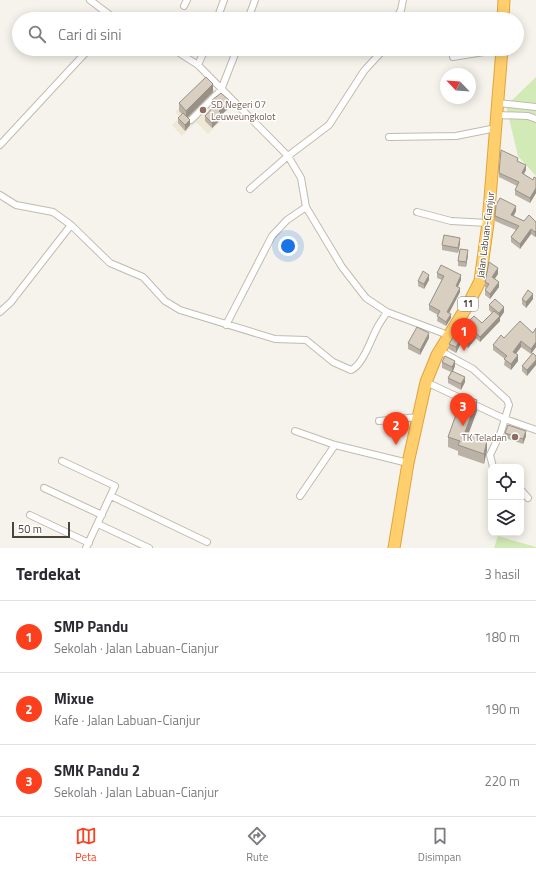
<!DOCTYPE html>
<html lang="id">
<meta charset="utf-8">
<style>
body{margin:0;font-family:"Titillium Web",sans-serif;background:#f2f2f3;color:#2b2b33}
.controls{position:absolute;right:12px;bottom:12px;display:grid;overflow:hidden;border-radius:8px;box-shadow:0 2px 10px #0003}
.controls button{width:36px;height:36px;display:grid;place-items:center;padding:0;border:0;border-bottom:1px solid #e1e1e2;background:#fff;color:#2b2b33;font:20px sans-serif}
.compass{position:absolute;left:440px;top:68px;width:36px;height:36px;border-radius:50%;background:#fff;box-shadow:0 2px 10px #0003;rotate:295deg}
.scale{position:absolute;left:12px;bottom:10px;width:58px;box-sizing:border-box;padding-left:4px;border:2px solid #4b4439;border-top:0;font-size:11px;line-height:14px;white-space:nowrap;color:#4b4439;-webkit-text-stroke:3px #fff;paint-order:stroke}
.you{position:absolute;left:288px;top:246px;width:14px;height:14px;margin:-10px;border:3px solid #fff;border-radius:50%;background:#1a73e8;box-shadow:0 0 0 6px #1a73e833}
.badge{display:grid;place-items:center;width:26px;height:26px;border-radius:50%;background:#fc3f1d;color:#fff;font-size:13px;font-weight:700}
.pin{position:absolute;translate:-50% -33px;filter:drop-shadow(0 1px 2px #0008)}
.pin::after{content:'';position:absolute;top:21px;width:14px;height:12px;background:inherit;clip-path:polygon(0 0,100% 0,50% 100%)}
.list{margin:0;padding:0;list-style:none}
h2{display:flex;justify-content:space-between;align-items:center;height:52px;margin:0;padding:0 16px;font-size:17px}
h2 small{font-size:13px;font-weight:400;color:#7c7c81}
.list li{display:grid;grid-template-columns:26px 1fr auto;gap:12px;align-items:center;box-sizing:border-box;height:72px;padding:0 16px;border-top:1px solid #e1e1e2}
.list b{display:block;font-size:15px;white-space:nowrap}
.list p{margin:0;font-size:13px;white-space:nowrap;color:#7c7c81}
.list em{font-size:13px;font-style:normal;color:#7c7c81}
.icon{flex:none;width:22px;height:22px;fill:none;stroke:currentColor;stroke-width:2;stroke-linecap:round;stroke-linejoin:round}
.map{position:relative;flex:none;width:536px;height:548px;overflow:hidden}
.search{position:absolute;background:#fff;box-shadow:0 2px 10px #0003;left:12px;right:12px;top:12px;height:44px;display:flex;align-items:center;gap:10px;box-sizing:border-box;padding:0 14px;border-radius:22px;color:#7c7c81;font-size:15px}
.sheet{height:268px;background:#fff}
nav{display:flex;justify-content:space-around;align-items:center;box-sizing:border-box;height:56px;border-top:1px solid #e1e1e2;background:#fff;font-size:11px;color:#7c7c81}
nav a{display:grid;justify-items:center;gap:2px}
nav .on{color:#fc3f1d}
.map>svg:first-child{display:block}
.education{fill:#efe8d6}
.green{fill:#d2eab5}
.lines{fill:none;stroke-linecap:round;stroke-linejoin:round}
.street-casing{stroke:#c2bbae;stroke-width:8}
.highway-casing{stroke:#e0a43c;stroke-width:13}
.street{stroke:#fff;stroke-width:6}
.highway{stroke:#ffcf6e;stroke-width:11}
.wall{fill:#bab2a6}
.shaded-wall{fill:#979187}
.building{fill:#d8cfc1;stroke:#979187}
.education-dot{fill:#8d6e63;stroke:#fff;stroke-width:1.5}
.labels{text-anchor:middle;stroke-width:3;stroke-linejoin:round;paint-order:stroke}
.shield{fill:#fff;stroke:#817c74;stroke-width:1}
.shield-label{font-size:9px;font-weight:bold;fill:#4b4439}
.education-label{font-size:10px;fill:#785e54;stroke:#fff;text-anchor:start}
.street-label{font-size:10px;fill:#4b4439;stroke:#fff}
</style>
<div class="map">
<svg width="536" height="548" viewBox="0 0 536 548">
<rect width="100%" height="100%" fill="#f6f3ec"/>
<!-- education -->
<path class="education" d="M207 82 230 107 222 115 224 118 208 134 196 122 182 136 172 125 180 117 175 112Z"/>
<!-- green -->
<path class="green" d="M536 77V176L518 156 506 106Z
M498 536 536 547V548H494Z"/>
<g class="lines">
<defs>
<path id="street" d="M90 0 115 19
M184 6 187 0
M217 19 224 0
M248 19 255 0
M396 19 401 10 403 0
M173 49 198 65 288 156 301 178 306 207 342 267 366 298 387 312 448 335
M453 57 502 49
M198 65 205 49
M498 103 536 107
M497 115 528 116 536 119
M191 120 221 90 237 49
M389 137 456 136 496 128
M0 145 89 49
M250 189 288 156 329 125 364 71 384 49
M0 195 16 205 53 212 71 225 110 263 143 277 165 301 180 310 275 339 306 340 333 362 351 370C363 365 371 339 377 328 380 322 384 317 387 312
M417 212 451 221 488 223
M0 312 11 302 71 225
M226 325 272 236 287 220 306 207
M440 351 473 369 507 400 509 405 501 432 490 455 493 467
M426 382 505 419 536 430
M379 421 418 417
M295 431 335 445 408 463
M62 461 115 486 86 548
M44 488 102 515
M521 490 528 498
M111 496 207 542
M300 496 335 445
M30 515 89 543
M98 524 149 548"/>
<path id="highway" d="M503 19 504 0
M394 548 408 463 426 382 437 355 469 303 480 281 488 223 502 49"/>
</defs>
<!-- street casing -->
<use href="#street" class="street-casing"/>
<!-- highway casing -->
<use href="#highway" class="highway-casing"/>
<!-- street -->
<use href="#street" class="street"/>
<!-- highway -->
<use href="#highway" class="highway"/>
</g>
<!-- wall -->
<path class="wall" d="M213 92 187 118 190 125 185 131 178 123V118L182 114 179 111V103Z
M212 100 230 107 221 115V119L212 128 205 121V116L214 107 212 105Z
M518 161 526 170 523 174 533 180 536 178V193L530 203 515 195V190L517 186 499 177V173Z
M516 211 514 216 524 221 536 222V236L535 237 531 234 520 249 511 242V237L516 230 495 221V216Z
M460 243 458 253 442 250V245Z
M468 255 466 267 458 266V261Z
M437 273 461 280 458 287 460 292 449 313 451 318 446 326 437 321 438 315 429 310V305L442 280 437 278Z
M498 274 495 279 499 287 490 299 485 295V290L486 288 485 287V282Z
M429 280 424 289 418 286V281Z
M522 299H533L526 308 522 304Z
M489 305 504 312 500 318V321L480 342 476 338 468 348 461 343 456 353 449 349V344L460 330 482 323 492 313 489 310Z
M536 328V347L531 354 521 347 516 354 518 361 511 370 504 365 505 359 493 350V345L504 338 533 333Z
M429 338 420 355 408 349V343Z
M533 353 527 376 522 371V366Z
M442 362 455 366 453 371 465 382 461 390 448 383V378L451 372 442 368Z
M477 411 469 433 487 450 484 464 458 455V451L448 447V437Z
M505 433 526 436 523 444 505 438Z"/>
<!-- shaded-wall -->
<path class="shaded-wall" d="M213 84V92L186 119V111Z
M230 101V107L221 115V119L212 128V123L219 111Z
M190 120V125L185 131V125Z
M526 165V170L522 178V173Z
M536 188V193L530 203V198Z
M516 206V211L511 220V215Z
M531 229V234L520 249V244Z
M536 231V236L535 237V232Z
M460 238V243L458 253V248Z
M468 250V255L466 267V262Z
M498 268V274L492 282V277Z
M429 275V280L424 289V284Z
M461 275V280L456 290V286Z
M499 282V287L490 299V294Z
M460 288V292L447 317V312Z
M533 294V299L526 308V302Z
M504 307V312L500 318V321L480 342V337L499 317V313Z
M451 314V318L446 326V322Z
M429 333V338L420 355V350Z
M476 333V338L468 348V343Z
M461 338V343L456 353V347Z
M521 341V347L513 357V352Z
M536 342V347L531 354V349Z
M518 355V361L511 370V364Z
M536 360V365L527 376V370Z
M455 361V366L452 373V367Z
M465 377V382L461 390V384Z
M477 400V411L465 442V432Z
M526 431V436L523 444V439Z
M487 440V450L484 464V454Z"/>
<!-- building -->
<path class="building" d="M206 77 213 84 186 111 179 103Z
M221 93 230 101 219 111 221 113 212 123 205 116 216 104 212 100Z
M183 113 190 120 185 125 178 118Z
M501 150 518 158 517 161 526 165 522 173 533 180 534 177 536 178V188L530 198 515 190 519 182 499 173Z
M500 198 516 206 511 215 524 221 529 215 536 222V231L535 232 531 229 520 244 511 237 519 226 495 216 496 205Z
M444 235 460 238 458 248 442 245Z
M460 249 468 250 466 262 458 261Z
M489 262 498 268 492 277 499 282 490 294 485 290 489 284 485 282Z
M441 265 461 275 456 286 460 288 447 312 451 314 446 322 437 316 440 311 429 305 444 276 437 273Z
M423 271 429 275 424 284 418 281Z
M528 290 533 294 526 302 522 299Z
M495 299 504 307 499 313 489 305Z
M494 311 500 316 480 337 476 333 468 343 461 338 456 347 449 344 458 329 460 330 474 316 482 323Z
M520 321 533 333 536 328V342L531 349 521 341 513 352 518 355 511 364 504 359 507 356 493 345 501 335 504 338Z
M417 327 429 333 420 350 408 343Z
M533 353 536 356V360L527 370 522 366Z
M445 356 455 361 452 367 442 362Z
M452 371 465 377 461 384 448 378Z
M463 395 477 400 465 432 487 440 484 454 458 445 460 441 448 437Z
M508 425 526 431 523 439 505 433Z"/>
<!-- markers -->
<g class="education-dot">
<circle cx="203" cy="110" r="4"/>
<circle cx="515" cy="437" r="4"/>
</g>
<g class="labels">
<!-- shield labels -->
<rect class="shield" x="458" y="297" width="20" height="14" rx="3"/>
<g class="shield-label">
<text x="468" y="307">11</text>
</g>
<!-- education labels -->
<g class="education-label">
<text x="211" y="108">SD Negeri 07<tspan x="211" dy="12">Leuweungkolot</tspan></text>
<text x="507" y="441" text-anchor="end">TK Teladan</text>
</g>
<!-- street labels -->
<g class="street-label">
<text transform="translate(485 235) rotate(-83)" y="4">Jalan Labuan-Cianjur</text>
</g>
</g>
</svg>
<div class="controls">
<button><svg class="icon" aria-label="locate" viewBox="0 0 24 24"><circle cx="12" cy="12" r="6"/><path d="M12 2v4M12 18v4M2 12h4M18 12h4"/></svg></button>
<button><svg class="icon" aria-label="layers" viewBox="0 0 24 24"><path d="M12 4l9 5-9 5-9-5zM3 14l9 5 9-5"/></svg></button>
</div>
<svg class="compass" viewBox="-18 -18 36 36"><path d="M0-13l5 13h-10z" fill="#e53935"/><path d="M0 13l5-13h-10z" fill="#7c7c81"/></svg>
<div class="scale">50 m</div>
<div class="you"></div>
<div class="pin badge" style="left:464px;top:351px">1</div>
<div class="pin badge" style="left:396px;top:445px">2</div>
<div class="pin badge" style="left:463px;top:426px">3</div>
<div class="search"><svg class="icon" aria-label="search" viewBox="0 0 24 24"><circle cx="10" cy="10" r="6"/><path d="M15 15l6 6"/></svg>Cari di sini</div>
</div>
<section class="sheet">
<h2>Terdekat<small>3 hasil</small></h2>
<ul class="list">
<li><span class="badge">1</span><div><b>SMP Pandu</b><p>Sekolah · Jalan Labuan-Cianjur</p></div><em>180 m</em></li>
<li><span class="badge">2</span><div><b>Mixue</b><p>Kafe · Jalan Labuan-Cianjur</p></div><em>190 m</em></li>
<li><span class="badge">3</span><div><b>SMK Pandu 2</b><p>Sekolah · Jalan Labuan-Cianjur</p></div><em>220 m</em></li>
</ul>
</section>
<nav>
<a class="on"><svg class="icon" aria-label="map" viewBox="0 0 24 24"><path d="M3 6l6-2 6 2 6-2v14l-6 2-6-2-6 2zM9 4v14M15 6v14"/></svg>Peta</a>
<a><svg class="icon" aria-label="directions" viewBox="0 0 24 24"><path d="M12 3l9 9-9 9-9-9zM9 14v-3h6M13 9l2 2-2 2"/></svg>Rute</a>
<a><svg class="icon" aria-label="saved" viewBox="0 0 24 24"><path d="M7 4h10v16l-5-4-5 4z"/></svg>Disimpan</a>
</nav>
